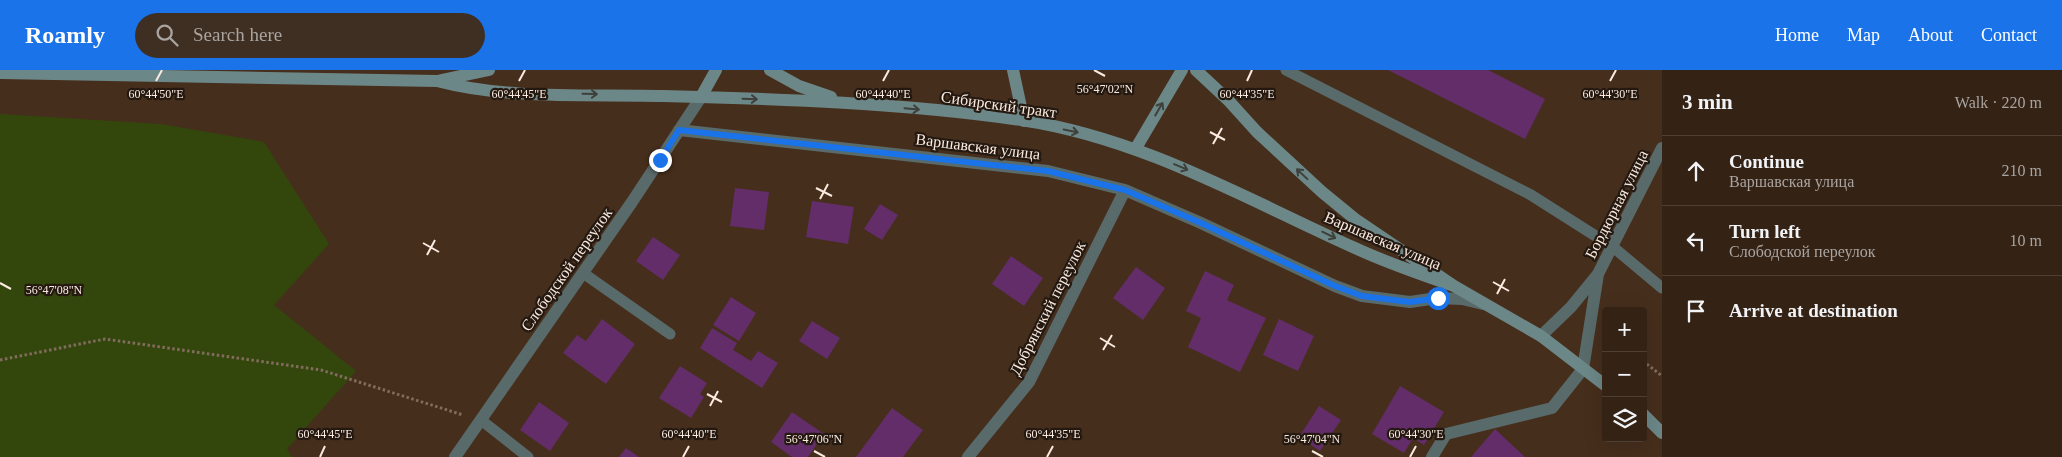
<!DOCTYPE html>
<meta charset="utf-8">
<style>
body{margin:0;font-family:Georgia,serif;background:#3f2f22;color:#f1f3f6}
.controls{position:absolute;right:15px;bottom:15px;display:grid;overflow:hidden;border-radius:5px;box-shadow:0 5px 20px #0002}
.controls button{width:45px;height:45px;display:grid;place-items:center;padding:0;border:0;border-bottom:1px solid #4e3f34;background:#342215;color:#f1f3f6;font:25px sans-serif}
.stop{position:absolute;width:15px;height:15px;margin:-11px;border:4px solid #1a73e8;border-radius:50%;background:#fff}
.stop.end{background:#1a73e8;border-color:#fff;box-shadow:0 1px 5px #0008}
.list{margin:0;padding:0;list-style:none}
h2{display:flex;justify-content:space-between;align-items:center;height:65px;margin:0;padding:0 20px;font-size:21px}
h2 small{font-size:16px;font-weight:400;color:#a9a4a0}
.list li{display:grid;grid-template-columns:32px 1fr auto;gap:15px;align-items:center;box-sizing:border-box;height:70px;padding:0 20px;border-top:1px solid #4e3f34}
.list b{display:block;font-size:19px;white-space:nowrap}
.list p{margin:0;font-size:16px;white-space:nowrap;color:#a9a4a0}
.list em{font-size:16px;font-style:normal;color:#a9a4a0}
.icon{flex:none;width:28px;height:28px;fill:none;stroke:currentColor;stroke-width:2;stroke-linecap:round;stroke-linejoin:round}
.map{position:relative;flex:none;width:1662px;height:387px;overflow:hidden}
header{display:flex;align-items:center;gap:30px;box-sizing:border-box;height:70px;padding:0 25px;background:#1a73e8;color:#fff}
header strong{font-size:24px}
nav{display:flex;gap:28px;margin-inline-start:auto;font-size:18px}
.search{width:350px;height:45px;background:#3f2f22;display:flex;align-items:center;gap:12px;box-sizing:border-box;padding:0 18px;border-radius:28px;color:#a9a4a0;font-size:19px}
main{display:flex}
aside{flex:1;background:#342215}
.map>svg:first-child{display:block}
.green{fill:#33470c}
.building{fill:#622d69}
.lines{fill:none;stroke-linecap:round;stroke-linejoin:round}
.path{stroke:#826c5d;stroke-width:3;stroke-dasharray:2.5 2.5;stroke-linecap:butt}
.service{stroke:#596a6a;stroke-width:11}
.minor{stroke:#596a6a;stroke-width:12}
.secondary{stroke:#6c8788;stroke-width:12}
.oneway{stroke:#3d403b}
.route{stroke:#1a73e8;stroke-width:6}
.ticks{fill:none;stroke:#faeadf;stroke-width:2}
.labels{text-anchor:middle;stroke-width:4.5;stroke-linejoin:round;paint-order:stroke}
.street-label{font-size:16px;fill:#faeadf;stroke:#241911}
.ticks-label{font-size:12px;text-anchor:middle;fill:#faeadf;stroke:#241911;stroke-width:4.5;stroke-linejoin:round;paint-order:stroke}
</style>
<header>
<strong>Roamly</strong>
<div class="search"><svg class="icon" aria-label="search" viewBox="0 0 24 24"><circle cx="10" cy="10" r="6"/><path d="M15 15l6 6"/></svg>Search here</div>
<nav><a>Home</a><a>Map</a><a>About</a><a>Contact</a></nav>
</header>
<main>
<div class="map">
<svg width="1662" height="387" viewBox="0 0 1662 387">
<rect width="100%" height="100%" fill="#462e1c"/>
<!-- green -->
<path class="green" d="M0 44 161 54 264 72 329 174 274 235 356 301 287 379 292 387H0Z"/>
<!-- building -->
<path class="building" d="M1388 0H1488L1545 29 1525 69Z
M735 118 769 122 764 160 730 156Z
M812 131 854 137 848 174 806 167Z
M880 134 898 145 882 170 864 159Z
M653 167 680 185 663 210 636 191Z
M1011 186 1043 208 1024 236 992 214Z
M1136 197 1165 218 1143 250 1113 228Z
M1205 201 1234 215 1227 230 1266 248 1240 302 1188 277 1201 248 1186 241Z
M731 227 756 243 739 271 713 255Z
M602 249 635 274 606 314 563 283 577 265 586 271Z
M1279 249 1314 266 1298 301 1263 285Z
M812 251 840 268 827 289 799 271Z
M712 258 737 273 733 280 751 291 758 281 778 293 762 318 700 278Z
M680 296 707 313 700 324 704 327 691 348 659 328Z
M1400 316 1444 342 1424 375 1413 368 1404 383 1372 364Z
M539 332 569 353 550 381 520 360Z
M1319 336 1341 350 1320 381 1299 367Z
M892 338 923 360 903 387H856Z
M792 342 824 364 808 387H792L771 372Z
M1495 359 1525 387H1471Z
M626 378 639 387H619Z"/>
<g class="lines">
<!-- path -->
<path class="path" d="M0 290 105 269 321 300 463 345
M1643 291 1662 306"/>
<!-- service -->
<path class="service" d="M1286 0 1531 125 1613 177 1662 218
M583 203 670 264
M481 350 528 387"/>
<!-- minor -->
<path class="minor" d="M679 60 1048 101 1125 120 1201 153 1335 216 1362 226 1410 232 1437 228 1462 229 1483 234
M1541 266 1571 237 1598 204 1662 78
M455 387 632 132 701 27
M968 387 1029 312 1125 120
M1432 387 1446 364 1552 338 1583 299 1598 204"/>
<!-- secondary -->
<path class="secondary" d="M770 0 799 16 831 27
M1013 0 1024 51
M1196 0 1228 30 1257 62 1322 122 1355 149 1454 216 1541 266 1606 316
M0 3 437 11 489 0
M437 11C509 30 589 24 663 26 783 29 903 33 1021 50 1142 68 1246 129 1355 178 1387 193 1420 204 1454 216
M701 27 716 0
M1136 78 1182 0
M1643 344 1662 363"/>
</g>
<!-- one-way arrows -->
<defs><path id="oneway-shaft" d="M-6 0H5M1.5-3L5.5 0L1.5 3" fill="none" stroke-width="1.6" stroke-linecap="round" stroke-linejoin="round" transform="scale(1.25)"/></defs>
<g class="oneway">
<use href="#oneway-shaft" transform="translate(590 24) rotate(1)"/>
<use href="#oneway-shaft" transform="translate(750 29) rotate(2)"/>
<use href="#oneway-shaft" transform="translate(912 39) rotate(5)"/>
<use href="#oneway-shaft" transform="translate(1159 39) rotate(-60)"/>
<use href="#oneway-shaft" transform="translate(1071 61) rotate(12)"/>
<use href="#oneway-shaft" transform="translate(1181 97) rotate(23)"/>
<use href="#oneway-shaft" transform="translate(1302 104) rotate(-137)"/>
<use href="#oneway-shaft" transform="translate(1329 165) rotate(26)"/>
</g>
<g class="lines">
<!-- route -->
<path class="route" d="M660 90 679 60 1048 101 1125 120 1201 153 1335 216 1362 226 1410 232 1438 228"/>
</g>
<!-- ticks -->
<path class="ticks" d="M1094 0 1105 6M156 11 162 0M519 11 525 0M883 11 889 0M1247 11 1252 0M1610 11 1616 0M1210 62 1225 70M1213 74 1222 58M816 118 832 126M820 129 828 114M423 173 439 182M427 185 435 170M1493 212 1509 221M0 213 11 219M1497 224 1505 209M1100 268 1115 277M1103 280 1112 265M707 324 722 332M710 336 718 321M814 381 825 387M1312 381 1323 387M320 387 325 376M683 387 689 376M1047 387 1053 376M1410 387 1416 376"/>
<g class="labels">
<!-- street labels -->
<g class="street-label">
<text transform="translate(999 34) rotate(8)" y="6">Сибирский тракт</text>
<text transform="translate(978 76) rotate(7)" y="6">Варшавская улица</text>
<text transform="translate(1616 134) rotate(-63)" y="6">Бордюрная улица</text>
<text transform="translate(1383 170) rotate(23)" y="6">Варшавская улица</text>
<text transform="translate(566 199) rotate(-55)" y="6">Слободской переулок</text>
<text transform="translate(1047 238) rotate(-63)" y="6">Добрянский переулок</text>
</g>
</g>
<g class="ticks-label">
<text x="1105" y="23">56°47'02"N</text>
<text x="156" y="28">60°44'50"E</text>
<text x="519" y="28">60°44'45"E</text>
<text x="883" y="28">60°44'40"E</text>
<text x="1247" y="28">60°44'35"E</text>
<text x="1610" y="28">60°44'30"E</text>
<text x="54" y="224">56°47'08"N</text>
<text x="325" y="368">60°44'45"E</text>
<text x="689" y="368">60°44'40"E</text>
<text x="1053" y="368">60°44'35"E</text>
<text x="1416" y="368">60°44'30"E</text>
<text x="814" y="373">56°47'06"N</text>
<text x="1312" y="373">56°47'04"N</text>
</g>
</svg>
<div class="controls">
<button>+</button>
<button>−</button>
<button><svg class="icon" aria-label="layers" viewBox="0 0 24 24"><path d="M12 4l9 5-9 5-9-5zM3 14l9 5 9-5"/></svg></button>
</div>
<div class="stop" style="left:1438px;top:228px"></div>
<div class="stop end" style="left:660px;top:90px"></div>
</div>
<aside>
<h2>3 min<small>Walk · 220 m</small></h2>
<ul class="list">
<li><svg class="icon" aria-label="ahead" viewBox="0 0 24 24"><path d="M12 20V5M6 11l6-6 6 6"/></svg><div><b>Continue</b><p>Варшавская улица</p></div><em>210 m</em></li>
<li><svg class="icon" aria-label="left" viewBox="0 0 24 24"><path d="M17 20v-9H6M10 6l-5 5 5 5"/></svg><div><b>Turn left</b><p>Слободской переулок</p></div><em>10 m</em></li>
<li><svg class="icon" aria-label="arrive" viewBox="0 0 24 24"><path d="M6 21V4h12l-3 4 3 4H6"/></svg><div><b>Arrive at destination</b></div></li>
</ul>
</aside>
</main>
